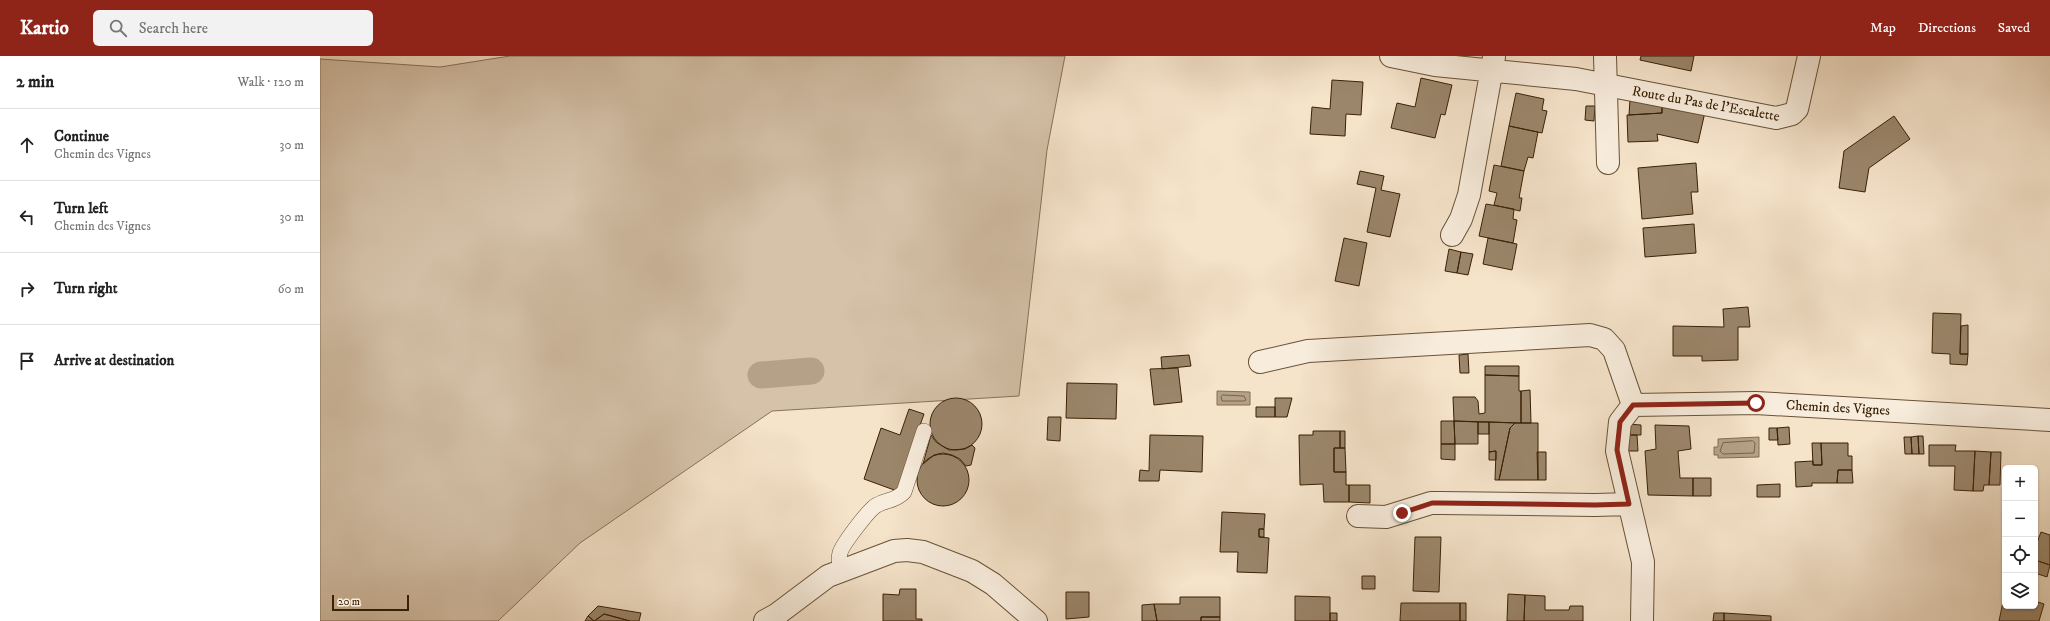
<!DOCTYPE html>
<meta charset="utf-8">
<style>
body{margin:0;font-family:"IM FELL DW Pica",serif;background:#f2f2f2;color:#222}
.controls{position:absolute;right:12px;bottom:12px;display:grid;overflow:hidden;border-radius:6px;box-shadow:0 1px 3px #0004}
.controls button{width:36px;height:36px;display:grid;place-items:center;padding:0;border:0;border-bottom:1px solid #e0e0e0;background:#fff;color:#222;font:20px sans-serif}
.scale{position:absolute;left:12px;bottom:10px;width:77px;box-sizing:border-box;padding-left:4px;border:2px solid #3a2105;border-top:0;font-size:11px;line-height:14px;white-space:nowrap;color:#3a2105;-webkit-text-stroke:3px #f8eddd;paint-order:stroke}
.stop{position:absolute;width:12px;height:12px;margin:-9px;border:3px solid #8f2418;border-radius:50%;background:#fff}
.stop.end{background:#8f2418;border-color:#fff;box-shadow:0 1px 4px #0008}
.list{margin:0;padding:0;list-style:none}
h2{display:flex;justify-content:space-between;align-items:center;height:52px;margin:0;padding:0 16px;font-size:17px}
h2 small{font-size:13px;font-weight:400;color:#767676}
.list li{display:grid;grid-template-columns:26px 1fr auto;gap:12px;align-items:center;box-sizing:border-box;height:72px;padding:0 16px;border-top:1px solid #e0e0e0}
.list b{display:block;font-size:15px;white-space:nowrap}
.list p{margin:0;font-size:13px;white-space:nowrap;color:#767676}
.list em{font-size:13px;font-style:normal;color:#767676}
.icon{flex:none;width:22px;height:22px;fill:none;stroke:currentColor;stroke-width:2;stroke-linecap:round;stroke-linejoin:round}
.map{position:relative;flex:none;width:1730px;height:565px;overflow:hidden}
header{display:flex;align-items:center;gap:24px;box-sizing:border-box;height:56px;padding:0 20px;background:#8f2418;color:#fff}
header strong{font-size:19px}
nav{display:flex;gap:22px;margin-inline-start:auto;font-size:14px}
.search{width:280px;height:36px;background:#f2f2f2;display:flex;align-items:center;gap:10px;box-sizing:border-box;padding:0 14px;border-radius:6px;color:#767676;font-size:15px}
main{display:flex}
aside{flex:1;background:#fff}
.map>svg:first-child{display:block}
.green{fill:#d5c2a9;stroke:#887257}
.water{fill:#b5a187;stroke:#846e53}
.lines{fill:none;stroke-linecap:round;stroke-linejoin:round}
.shore{stroke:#786146;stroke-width:1}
.canal{stroke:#b5a187;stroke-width:27}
.building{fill:#9b866b;stroke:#3a2105}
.service-casing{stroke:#695236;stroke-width:16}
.minor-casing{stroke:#695236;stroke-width:24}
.service{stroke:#f8eddd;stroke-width:15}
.minor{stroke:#f8eddd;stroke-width:22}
.route{stroke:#8f2418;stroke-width:5}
.labels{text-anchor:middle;stroke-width:3;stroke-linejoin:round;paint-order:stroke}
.street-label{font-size:14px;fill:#3a2105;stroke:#f8eddd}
</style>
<header>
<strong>Kartio</strong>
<div class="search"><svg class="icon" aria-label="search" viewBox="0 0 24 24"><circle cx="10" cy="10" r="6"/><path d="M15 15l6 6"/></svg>Search here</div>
<nav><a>Map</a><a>Directions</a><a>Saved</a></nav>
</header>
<main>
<aside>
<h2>2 min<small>Walk · 120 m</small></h2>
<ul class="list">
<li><svg class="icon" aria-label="ahead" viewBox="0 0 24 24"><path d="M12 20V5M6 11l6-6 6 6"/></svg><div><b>Continue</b><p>Chemin des Vignes</p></div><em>30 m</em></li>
<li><svg class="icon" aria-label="left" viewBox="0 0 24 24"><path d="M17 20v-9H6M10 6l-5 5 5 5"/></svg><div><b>Turn left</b><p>Chemin des Vignes</p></div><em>30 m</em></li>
<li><svg class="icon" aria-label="right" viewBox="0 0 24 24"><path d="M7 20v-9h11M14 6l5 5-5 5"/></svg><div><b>Turn right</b></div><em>60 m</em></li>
<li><svg class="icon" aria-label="arrive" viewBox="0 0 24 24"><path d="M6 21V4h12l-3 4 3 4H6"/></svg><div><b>Arrive at destination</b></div></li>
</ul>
</aside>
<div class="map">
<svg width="1730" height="565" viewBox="0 0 1730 565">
<rect width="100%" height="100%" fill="#f5e3ca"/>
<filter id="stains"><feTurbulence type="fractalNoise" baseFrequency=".005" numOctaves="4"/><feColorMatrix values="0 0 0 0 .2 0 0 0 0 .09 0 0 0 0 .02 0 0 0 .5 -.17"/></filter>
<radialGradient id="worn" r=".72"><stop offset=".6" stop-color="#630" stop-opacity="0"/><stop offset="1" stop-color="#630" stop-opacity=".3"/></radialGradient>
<!-- green -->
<path class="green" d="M190 0H745L727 94 699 340 452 355 260 487 178 565H0V3L120 11Z"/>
<!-- water -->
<path class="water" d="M897 335 930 336V349H897Z
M1439 381V401L1398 402V399H1394V391H1398V383Z"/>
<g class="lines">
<!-- shore -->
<path class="shore" d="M903 339 924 340 926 344 924 345H902L901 341Z
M1433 385 1435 387 1434 397 1403 398 1400 395 1403 387Z"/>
<!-- canal -->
<path class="canal" d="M441 319 491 315"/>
</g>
<!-- building -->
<path class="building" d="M1321 0H1374L1371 15 1320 4Z
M1101 22 1132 29 1125 59 1121 58 1115 82 1071 72 1077 47 1095 51Z
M1012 24 1043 26 1041 59 1026 58 1025 80 990 78 992 51 1010 53Z
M1196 37 1224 43 1222 54 1227 55 1222 77 1189 70Z
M1310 43 1342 46V57L1309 59Z
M1342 46 1385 56 1378 87 1337 78 1338 85 1308 86 1307 59 1342 57Z
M1266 50H1275L1274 65 1265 64Z
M1574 60 1590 83 1549 112 1545 136 1519 132 1524 95Z
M1189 70 1218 76 1213 102 1208 101 1204 115 1181 110Z
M1376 107 1378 136H1371L1373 158 1322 163 1318 112Z
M1174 109 1204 115 1199 142H1202L1200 155 1174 149 1177 137 1169 135Z
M1040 115 1064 120 1061 134 1080 138 1070 181 1047 176 1056 132 1037 128Z
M1166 148 1194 153 1193 163 1197 164 1193 187 1159 180Z
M1374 168 1376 197 1325 201 1323 172Z
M1024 182 1047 187 1039 230 1015 225Z
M1168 182 1197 188 1192 214 1163 208Z
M1129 193 1141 196 1137 217 1125 215Z
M1141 196 1153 198 1148 219 1137 217Z
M1428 251 1430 271H1418V304L1382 305V300H1353V270L1404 271 1403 253Z
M1613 257 1641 258 1640 298H1648L1647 309 1630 308V298L1612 297Z
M1648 269V298H1640L1641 270Z
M1148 298 1149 317H1140L1139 299Z
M869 299 871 310 842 313 841 301Z
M1165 310H1199V320L1165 319Z
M858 312 862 346 834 349 830 313Z
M1165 319 1199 320V335H1201V367L1134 365 1133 341H1155L1158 345 1159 358 1165 357Z
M747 327 797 328 796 363 746 362Z
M1210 334 1211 367H1201V335Z
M610 368a26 26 0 1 1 52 0a26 26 0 1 1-52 0Z
M955 342H972L967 361H955Z
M936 351H955V361H936Z
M589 353 604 358 577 435 544 423 561 372 580 379Z
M728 361H741L740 385 727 384Z
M1121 365H1134L1135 388H1121Z
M1134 365 1158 366V388H1135Z
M1158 366H1169V378H1158Z
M1169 366 1195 367 1190 372 1179 424H1175L1176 395 1169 396Z
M1195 367H1218V424H1179L1190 372Z
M1307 368 1321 369V379H1307Z
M1335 369 1369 370 1371 393 1358 395 1360 422H1373V440L1328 439 1325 395 1336 393Z
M1469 371 1470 388 1458 389 1457 372Z
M1449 372H1457L1458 384H1449Z
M993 375H1020V392H1014V416H1026V429H1029V446H1004L1003 428 980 429 979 379H993Z
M1020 375H1025V392H1020Z
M611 379 616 386 629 394 645 393 652 389 655 392 651 409 646 410 640 403 632 399 623 397 614 399 603 408Z
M830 379 883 380 882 416 840 414 839 425H819L820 414 829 415Z
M1307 379H1317L1318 395H1308Z
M1598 380 1599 398H1592L1591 381Z
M1598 380H1603L1604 398H1599Z
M1584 381H1591L1592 398H1585Z
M1492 387H1501L1502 409H1493Z
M1501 387H1528V400H1532V414H1518L1517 427H1492V430L1476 431 1475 406 1493 405V409H1502Z
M1121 388H1135V404L1121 403Z
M1609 389H1636L1635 395H1655L1653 435 1634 434 1635 410H1609Z
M1014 392H1025L1026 416H1014Z
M1176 395V404H1169V396Z
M1655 395 1671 396 1669 429H1664L1663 435H1653Z
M1217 396H1226V424H1218Z
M1671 396H1681L1680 429H1669Z
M597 424a26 26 0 1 1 52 0a26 26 0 1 1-52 0Z
M1518 414H1532L1533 427H1517Z
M1373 422H1391V440H1373Z
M1460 428V441H1437V429Z
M1029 429H1050V447L1029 446Z
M902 456 945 458 944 473H939V481L949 482 947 517 917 516 918 496H900Z
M939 473H944V481H939Z
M1721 476 1730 479V509L1715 504V492Z
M1095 481H1121L1119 536 1093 535Z
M1715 504 1730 509 1727 521 1715 517Z
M1042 520H1055V533H1042Z
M580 533H596V563H602V565H563V538L579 539Z
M746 536H769V561L746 563Z
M1685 536V550H1715V545L1724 548 1719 565H1679Z
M1188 538 1205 539 1204 565H1187Z
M1205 539 1225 540V554H1249L1250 550H1263V565H1204Z
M975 540 1010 541V565H975Z
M860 541H900V561H881V565H837L834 548H860Z
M1081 547H1140V565H1080Z
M1140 547H1146V565H1140Z
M834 548 837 565H822V549Z
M278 550 321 557 319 565H310L284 558 274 565 268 560Z
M1010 557H1017V565H1010Z
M1394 557H1404V565H1393Z
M1404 557 1451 560V565H1404Z
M284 558 310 565H275Z
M268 560 274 565H265Z
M881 561H900V565H881Z"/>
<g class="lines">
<defs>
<path id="service" d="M523 515C520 509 518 504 520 497 522 489 549 453 557 449 567 443 574 446 584 436L604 375"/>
<path id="minor" d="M1071 0 1115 9 1256 23 1456 62 1472 58 1477 53 1489 0
M1285 0 1288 107
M1132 179 1141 163 1149 139 1174 1
M940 306 988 295 1270 279 1284 283 1294 294 1313 349
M1038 460 1066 461 1111 447H1120L1275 449 1309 448
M445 565 456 559 508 520 574 495 587 494 603 496 652 515 673 528 716 565
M1322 565 1323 506 1297 395 1300 366 1313 349 1436 347 1730 364"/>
</defs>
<!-- service casing -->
<use href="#service" class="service-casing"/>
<!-- minor casing -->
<use href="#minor" class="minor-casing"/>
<!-- service -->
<use href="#service" class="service"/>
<!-- minor -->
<use href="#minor" class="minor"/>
</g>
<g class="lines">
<!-- route -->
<path class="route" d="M1082 457 1112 447H1120L1275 449 1309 448 1297 394 1300 366 1313 349 1436 347"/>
</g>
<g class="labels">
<!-- street labels -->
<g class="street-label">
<text transform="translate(1386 47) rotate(10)" y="5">Route du Pas de l'Escalette</text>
<text transform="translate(1518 351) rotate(3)" y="5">Chemin des Vignes</text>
</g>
</g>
<rect width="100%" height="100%" filter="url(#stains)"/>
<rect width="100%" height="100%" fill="url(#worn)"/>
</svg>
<div class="controls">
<button>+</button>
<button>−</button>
<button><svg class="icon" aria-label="locate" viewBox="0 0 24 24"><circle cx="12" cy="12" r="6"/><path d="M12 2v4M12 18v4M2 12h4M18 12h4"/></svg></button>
<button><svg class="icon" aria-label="layers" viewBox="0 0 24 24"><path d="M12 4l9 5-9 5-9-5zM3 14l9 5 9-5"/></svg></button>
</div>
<div class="scale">20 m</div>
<div class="stop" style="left:1436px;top:347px"></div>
<div class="stop end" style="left:1082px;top:457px"></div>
</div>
</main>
